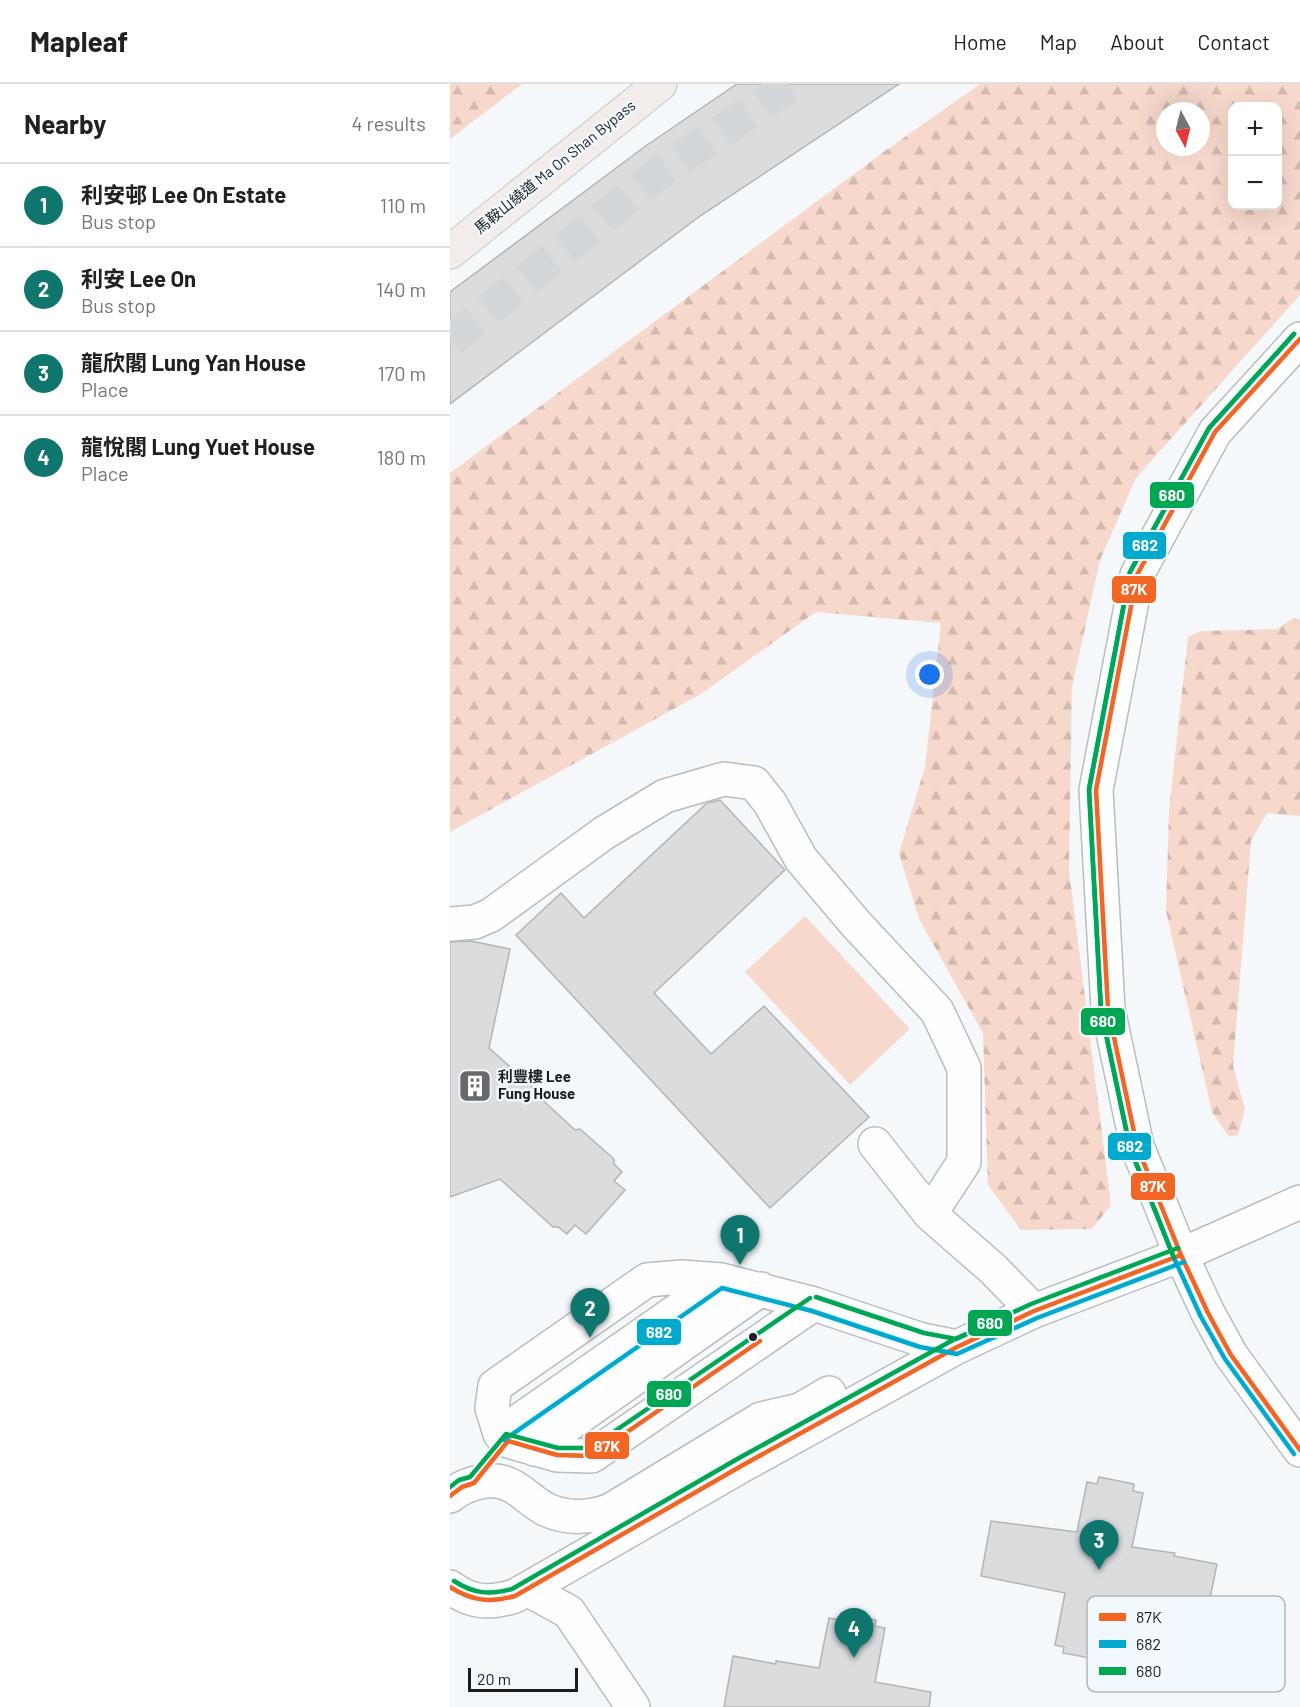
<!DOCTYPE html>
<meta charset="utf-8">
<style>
body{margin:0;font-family:Barlow,"Noto Sans TC",sans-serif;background:#f2f2f2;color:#202124}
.controls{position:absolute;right:18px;top:18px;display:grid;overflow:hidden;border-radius:12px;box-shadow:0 6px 24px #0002}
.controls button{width:54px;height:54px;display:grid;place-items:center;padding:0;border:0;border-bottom:2px solid #e0e0e0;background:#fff;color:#202124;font:30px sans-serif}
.compass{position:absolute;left:706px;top:18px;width:54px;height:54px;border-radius:50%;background:#fff;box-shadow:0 6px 24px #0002;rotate:173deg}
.scale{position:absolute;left:18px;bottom:15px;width:110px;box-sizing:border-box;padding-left:6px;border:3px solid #1b1d1f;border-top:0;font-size:16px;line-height:21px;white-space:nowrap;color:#1b1d1f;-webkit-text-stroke:4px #f2f9fe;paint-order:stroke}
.you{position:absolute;left:480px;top:591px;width:21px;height:21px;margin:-15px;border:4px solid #fff;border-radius:50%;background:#1a73e8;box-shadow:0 0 0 9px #1a73e833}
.badge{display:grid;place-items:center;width:39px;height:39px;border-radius:50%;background:#0f766e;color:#fff;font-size:20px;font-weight:700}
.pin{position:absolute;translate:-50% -50px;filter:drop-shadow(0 2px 3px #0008)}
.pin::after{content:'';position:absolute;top:32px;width:21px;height:18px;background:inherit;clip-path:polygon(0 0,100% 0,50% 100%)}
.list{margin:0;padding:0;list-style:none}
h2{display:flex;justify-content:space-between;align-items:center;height:78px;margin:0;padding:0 24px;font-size:26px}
h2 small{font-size:20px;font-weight:400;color:#757577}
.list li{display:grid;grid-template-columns:39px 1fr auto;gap:18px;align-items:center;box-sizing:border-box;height:84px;padding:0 24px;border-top:2px solid #e0e0e0}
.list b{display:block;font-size:22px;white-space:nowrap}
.list p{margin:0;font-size:20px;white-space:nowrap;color:#757577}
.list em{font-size:20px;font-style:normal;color:#757577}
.map{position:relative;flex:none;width:850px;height:1623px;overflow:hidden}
header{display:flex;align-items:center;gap:36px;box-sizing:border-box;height:84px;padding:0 30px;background:#fff;border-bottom:2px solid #e0e0e0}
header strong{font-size:28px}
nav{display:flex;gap:33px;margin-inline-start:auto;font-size:21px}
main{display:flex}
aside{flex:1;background:#fff}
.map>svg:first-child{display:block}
.forest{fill:url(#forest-firs);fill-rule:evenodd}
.pitch{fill:#f7d9cc}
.building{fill:#dadcde;stroke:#b2b5b7;stroke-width:1.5}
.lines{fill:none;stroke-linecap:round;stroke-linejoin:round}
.major-tunnel{stroke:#d4d7da;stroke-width:33;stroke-dasharray:33 16;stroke-linecap:butt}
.minor-casing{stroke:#babcbe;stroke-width:36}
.major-casing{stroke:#d2d4d5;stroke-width:36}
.minor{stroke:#fefefe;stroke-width:33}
.major{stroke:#f2ecea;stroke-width:33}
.bus-1-casing{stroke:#f2f9fe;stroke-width:9}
.bus-2-casing{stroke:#f2f9fe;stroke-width:9}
.bus-3-casing{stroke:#f2f9fe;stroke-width:9}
.bus-1{stroke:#f26522;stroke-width:4.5}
.bus-2{stroke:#00a9ce;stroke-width:4.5}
.bus-3{stroke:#00a651;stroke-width:4.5}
.bus-dot{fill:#1b1d1f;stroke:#f2f9fe;stroke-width:2}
.labels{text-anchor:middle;stroke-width:5;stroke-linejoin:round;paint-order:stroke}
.street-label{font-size:15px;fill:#1b1d1f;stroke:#f2f9fe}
.poi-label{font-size:15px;font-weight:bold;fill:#1b1d1f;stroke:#f2f9fe;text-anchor:start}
.key{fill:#f2f9fe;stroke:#b2b7bb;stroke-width:1.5}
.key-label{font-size:16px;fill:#1b1d1f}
.line-badge{stroke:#f2f9fe;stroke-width:2}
.badge-label{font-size:16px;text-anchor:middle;font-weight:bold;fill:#fff}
</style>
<header>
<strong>Mapleaf</strong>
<nav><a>Home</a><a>Map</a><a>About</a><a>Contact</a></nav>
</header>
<main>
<aside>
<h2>Nearby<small>4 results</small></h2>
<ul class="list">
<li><span class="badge">1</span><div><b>利安邨 Lee On Estate</b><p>Bus stop</p></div><em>110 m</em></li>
<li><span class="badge">2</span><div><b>利安 Lee On</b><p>Bus stop</p></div><em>140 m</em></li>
<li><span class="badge">3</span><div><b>龍欣閣 Lung Yan House</b><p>Place</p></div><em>170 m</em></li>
<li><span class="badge">4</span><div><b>龍悅閣 Lung Yuet House</b><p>Place</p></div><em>180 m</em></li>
</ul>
</aside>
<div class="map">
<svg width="850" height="1623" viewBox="0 0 850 1623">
<defs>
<pattern id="forest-firs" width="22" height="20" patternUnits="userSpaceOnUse" patternTransform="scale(1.5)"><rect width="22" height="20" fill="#f7d9cc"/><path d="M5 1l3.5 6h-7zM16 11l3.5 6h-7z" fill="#d3baaf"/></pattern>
</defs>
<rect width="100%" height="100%" fill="#f5f8fb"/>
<!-- forest -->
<path class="forest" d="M0 0H72L0 55Z
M530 0H850V211L686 394 650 476 622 603 619 786 661 1121 642 1145 571 1146 538 1101 533 949 469 835 449 769 475 683 491 539 366 528 251 610 0 748V389L435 67ZM828 22V122H782V22ZM715 27H751V63H715Z
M843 534 850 536V732L817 729 801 757 783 982 795 1025 788 1051 779 1053 762 1028 716 827 719 726 738 553 751 547 827 545Z"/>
<!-- pitch -->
<path class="pitch" d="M355 832 460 945 400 1001 295 888Z"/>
<!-- building -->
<path class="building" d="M287 0H449L250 132 0 320V208L197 61Z
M270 716 335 786 204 909 261 970 314 922 419 1033 320 1124 66 851 111 809 134 834 257 719Z
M21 857 60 865 39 964 87 1007V1011L125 1046 130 1045 164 1075V1080L172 1088 164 1097 175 1106 136 1150 125 1141 117 1150 108 1143H103L50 1095 0 1113V858Z
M649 1393 684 1400 683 1407 693 1409 682 1463 725 1469 724 1472 767 1480 756 1535 671 1523 660 1573 651 1571 650 1576 613 1569 614 1563 605 1561 615 1509 531 1492 541 1437 627 1448 637 1398 647 1400Z
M391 1529 426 1536 425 1542 435 1544 425 1598 481 1608 479 1623H274L283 1572 326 1580V1577L369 1584 379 1534 389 1536Z"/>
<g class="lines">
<!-- major-tunnel -->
<path class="major-tunnel" d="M0 257 206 91 342 0"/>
<defs>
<path id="minor" d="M850 255 765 348 687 491 646 706 658 925 687 1062 731 1171 758 1229 781 1271 850 1366
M0 840 25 838 41 831 154 749 215 712 274 695 304 699 320 719 351 775 406 840 487 927 514 984V1078L480 1130
M425 1060 480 1130 543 1185 584 1227
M364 1220 142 1372 107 1371 58 1357 50 1350 42 1324 45 1302 197 1196 232 1193 271 1196 364 1220 472 1256 507 1263
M50 1350 271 1196
M84 1365 311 1205
M0 1412C16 1399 43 1391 62 1402 74 1408 84 1420 97 1426 117 1435 141 1434 161 1426L311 1335 350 1326 379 1309
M0 1503C22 1519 39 1520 65 1512L293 1381 507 1263 584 1227 731 1171 850 1118
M77 1505 119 1528 183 1623"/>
<path id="major" d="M0 168 210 0"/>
</defs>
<!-- minor casing -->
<use href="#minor" class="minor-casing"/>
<!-- major casing -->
<use href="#major" class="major-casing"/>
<!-- minor -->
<use href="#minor" class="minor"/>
<!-- major -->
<use href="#major" class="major"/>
<defs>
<path id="bus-1" d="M850 255 765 348 687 491 646 706 658 925 687 1062 731 1171 758 1229 781 1271 850 1366
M0 1412 12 1403 24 1399 58 1357 107 1371 142 1372 310 1257
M0 1503C22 1517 40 1519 65 1512L293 1381 507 1263 584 1227 731 1171"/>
<path id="bus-2" d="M54 1356 272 1204 362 1227 470 1263 507 1270 587 1234 734 1178
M844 1370 775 1275 751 1233 724 1174 680 1064 651 926 639 706 680 488 759 344 844 250"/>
<path id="bus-3" d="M724 1174 680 1064 651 927 639 705 680 488 759 344 844 250
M366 1213 474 1249 506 1255 531 1244
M0 1403 9 1396 20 1393 56 1350 108 1364H140L360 1214
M4 1497C24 1510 40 1511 62 1505L289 1374 503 1256 581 1220 728 1164"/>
</defs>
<!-- bus-1 casing -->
<use href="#bus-1" class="bus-1-casing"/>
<!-- bus-2 casing -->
<use href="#bus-2" class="bus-2-casing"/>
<!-- bus-3 casing -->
<use href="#bus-3" class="bus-3-casing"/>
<!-- bus-1 -->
<use href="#bus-1" class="bus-1"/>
<!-- bus-2 -->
<use href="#bus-2" class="bus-2"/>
<!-- bus-3 -->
<use href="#bus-3" class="bus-3"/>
</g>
<!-- icons -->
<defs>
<symbol id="building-square" viewBox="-11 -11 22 22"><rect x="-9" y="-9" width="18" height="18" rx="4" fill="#676a6c" stroke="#f2f9fe"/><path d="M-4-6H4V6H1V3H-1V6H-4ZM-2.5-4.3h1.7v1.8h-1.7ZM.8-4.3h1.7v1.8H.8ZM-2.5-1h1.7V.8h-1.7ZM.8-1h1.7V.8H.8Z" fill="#fff"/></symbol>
</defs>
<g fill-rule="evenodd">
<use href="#building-square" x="6" y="983" width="38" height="38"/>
</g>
<!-- markers -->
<circle class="bus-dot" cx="303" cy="1253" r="5"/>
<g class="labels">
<!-- street labels -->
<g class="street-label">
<text transform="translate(105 83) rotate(-39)" y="5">馬鞍山繞道 Ma On Shan Bypass</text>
</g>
<!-- poi labels -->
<g class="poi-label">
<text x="48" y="998">利豐樓 Lee<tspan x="48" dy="17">Fung House</tspan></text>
</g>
</g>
<!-- legend -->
<rect x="637" y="1512" width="198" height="96" rx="9" class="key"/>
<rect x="649" y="1529" width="27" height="8" fill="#f26522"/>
<rect x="649" y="1556" width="27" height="8" fill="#00a9ce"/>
<rect x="649" y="1583" width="27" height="8" fill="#00a651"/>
<g class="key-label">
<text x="686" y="1539">87K</text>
<text x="686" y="1566">682</text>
<text x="686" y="1593">680</text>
</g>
<g class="line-badge">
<rect x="699" y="397" width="46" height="28" rx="6" fill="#00a651"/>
<rect x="672" y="447" width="45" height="29" rx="6" fill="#00a9ce"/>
<rect x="661" y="491" width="46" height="29" rx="6" fill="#f26522"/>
<rect x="630" y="923" width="46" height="29" rx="6" fill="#00a651"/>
<rect x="657" y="1048" width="45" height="29" rx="6" fill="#00a9ce"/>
<rect x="680" y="1088" width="46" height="29" rx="6" fill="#f26522"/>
<rect x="517" y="1225" width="46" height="28" rx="6" fill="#00a651"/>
<rect x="186" y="1234" width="46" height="28" rx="6" fill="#00a9ce"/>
<rect x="196" y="1296" width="46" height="28" rx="6" fill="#00a651"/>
<rect x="134" y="1347" width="46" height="29" rx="6" fill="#f26522"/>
</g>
<g class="badge-label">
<text x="722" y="417">680</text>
<text x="695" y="467">682</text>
<text x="684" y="511">87K</text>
<text x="653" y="943">680</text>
<text x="680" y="1068">682</text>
<text x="703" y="1108">87K</text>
<text x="540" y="1245">680</text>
<text x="209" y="1254">682</text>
<text x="219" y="1316">680</text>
<text x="157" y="1368">87K</text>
</g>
</svg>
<div class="controls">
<button>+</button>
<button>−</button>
</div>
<svg class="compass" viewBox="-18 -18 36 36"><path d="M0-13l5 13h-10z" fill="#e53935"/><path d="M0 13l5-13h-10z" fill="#757577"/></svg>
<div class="scale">20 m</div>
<div class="you"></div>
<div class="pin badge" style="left:290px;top:1181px">1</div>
<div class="pin badge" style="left:140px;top:1254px">2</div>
<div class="pin badge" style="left:649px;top:1486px">3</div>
<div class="pin badge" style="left:404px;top:1574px">4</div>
</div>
</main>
